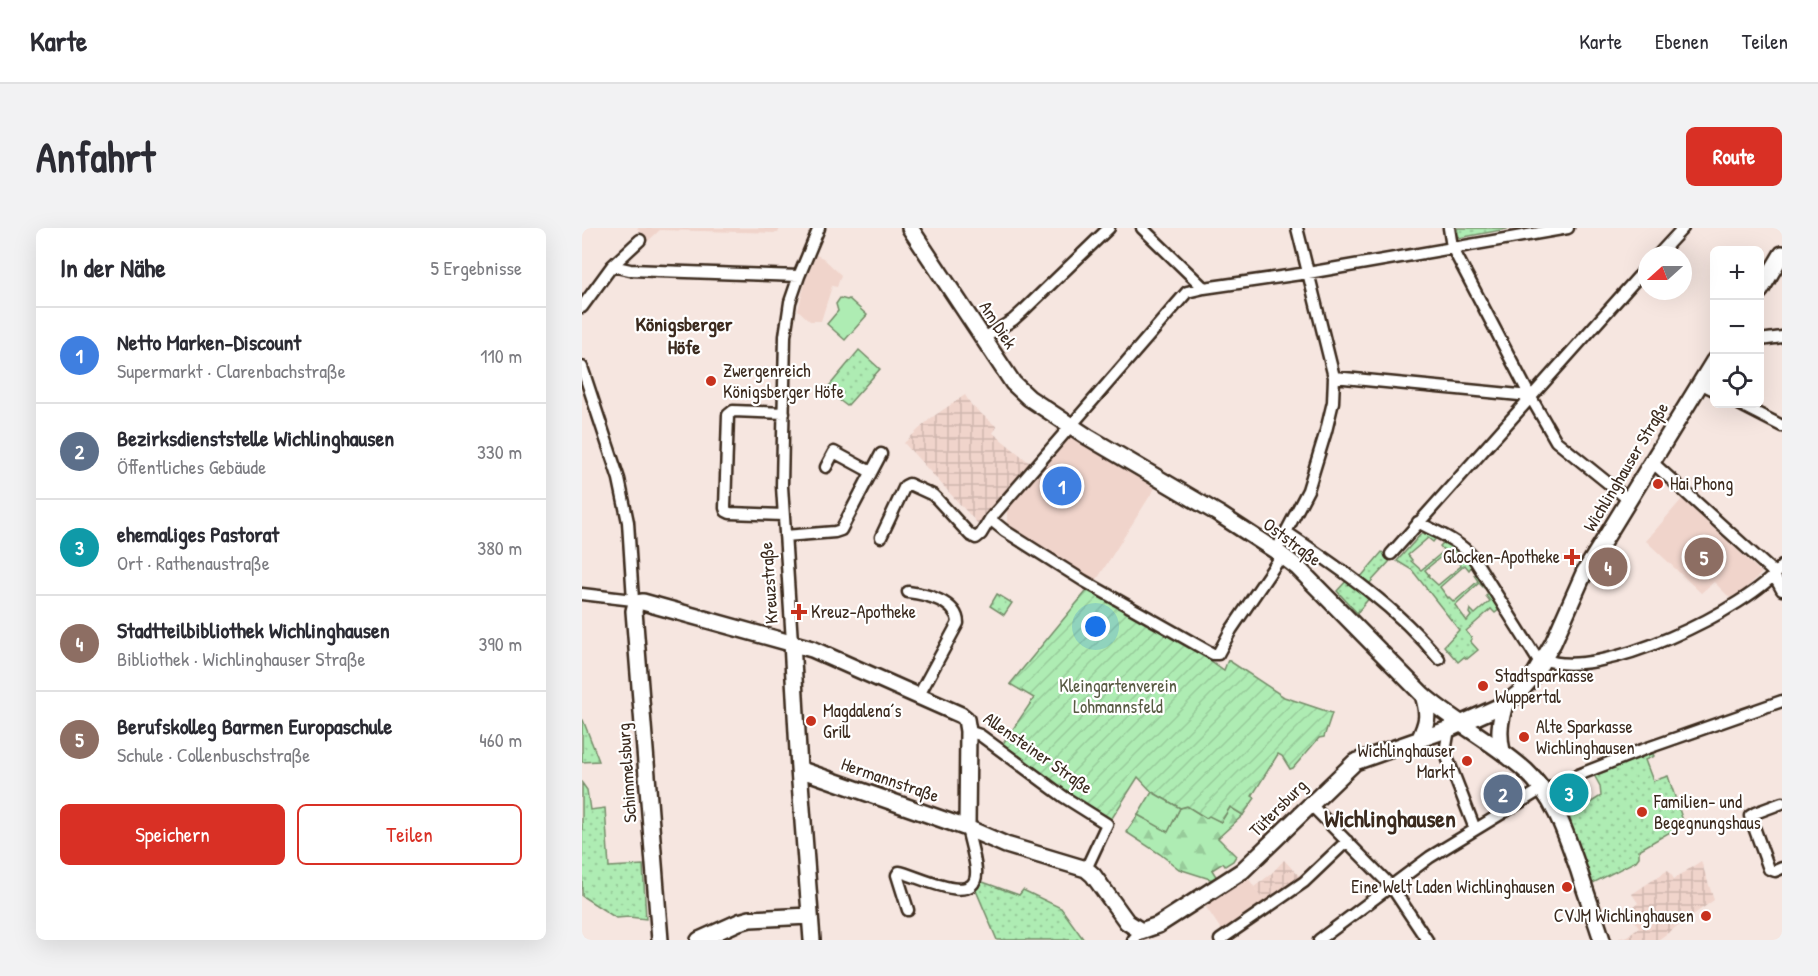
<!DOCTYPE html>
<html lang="de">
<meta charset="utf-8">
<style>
body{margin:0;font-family:"Patrick Hand",sans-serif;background:#f2f2f3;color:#2b2b33}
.controls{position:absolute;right:18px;top:18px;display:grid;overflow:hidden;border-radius:9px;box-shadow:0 6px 24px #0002}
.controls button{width:54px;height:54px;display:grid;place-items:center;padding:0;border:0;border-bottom:2px solid #e1e1e2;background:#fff;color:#2b2b33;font:30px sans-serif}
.compass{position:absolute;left:1056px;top:18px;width:54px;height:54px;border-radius:50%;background:#fff;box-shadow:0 6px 24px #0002;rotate:249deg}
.you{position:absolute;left:514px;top:399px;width:21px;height:21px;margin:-15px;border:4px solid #fff;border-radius:50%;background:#1a73e8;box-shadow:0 0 0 9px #1a73e833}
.badge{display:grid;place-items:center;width:39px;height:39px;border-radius:50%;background:#d93025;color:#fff;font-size:20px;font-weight:700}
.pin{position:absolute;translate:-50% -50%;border:3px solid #fff;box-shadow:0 2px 6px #0006}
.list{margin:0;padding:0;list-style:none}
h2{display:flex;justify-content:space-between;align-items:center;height:78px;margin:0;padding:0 24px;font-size:26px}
h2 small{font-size:20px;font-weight:400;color:#7c7c81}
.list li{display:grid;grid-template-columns:39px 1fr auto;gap:18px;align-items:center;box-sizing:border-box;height:96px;padding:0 24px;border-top:2px solid #e1e1e2}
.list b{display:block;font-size:22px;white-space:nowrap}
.list p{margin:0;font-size:20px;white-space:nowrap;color:#7c7c81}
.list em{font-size:20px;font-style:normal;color:#7c7c81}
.actions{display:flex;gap:12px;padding:18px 24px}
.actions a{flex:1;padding:14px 0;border:2px solid #d93025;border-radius:9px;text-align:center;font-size:21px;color:#d93025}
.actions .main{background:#d93025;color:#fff}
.icon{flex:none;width:33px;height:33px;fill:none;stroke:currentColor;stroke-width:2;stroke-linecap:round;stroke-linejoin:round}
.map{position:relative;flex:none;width:1200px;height:712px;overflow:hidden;border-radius:9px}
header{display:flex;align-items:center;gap:36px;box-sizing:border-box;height:84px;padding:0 30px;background:#fff;border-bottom:2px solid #e1e1e2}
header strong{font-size:28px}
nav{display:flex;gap:33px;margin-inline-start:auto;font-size:21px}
.intro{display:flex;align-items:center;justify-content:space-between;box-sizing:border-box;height:144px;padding:0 36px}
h1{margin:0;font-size:42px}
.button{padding:15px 27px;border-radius:9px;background:#d93025;color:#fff;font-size:21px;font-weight:700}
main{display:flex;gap:36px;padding:0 36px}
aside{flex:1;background:#fff;border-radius:9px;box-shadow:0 6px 24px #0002}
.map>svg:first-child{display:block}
.built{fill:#f0d4cb}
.industrial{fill:url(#industrial-grid)}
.grass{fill:url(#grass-dots);stroke:#748b68;stroke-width:1.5}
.forest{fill:url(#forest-firs);stroke:#748b68;stroke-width:1.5}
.garden{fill:url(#garden-furrows);stroke:#748b68;stroke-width:1.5}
.pitch{fill:#aeecb3;stroke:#748b68;stroke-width:1.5}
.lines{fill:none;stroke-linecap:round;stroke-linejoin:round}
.street-casing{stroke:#3b2a1e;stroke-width:15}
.secondary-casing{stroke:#3b2a1e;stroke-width:20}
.street{stroke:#fff;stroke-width:10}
.secondary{stroke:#fff;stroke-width:15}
.poi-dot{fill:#c8321e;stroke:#fff;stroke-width:2}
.labels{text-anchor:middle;stroke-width:4.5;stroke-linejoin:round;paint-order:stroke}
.street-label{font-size:18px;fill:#3b2a1e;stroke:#fff}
.poi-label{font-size:18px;fill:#3b2a1e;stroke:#fff;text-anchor:start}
.park-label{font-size:18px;fill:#585a43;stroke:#fff}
.neighbourhood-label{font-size:20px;font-weight:bold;fill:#3b2a1e;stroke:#fff}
.district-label{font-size:24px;font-weight:bold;fill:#3b2a1e;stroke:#fff}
</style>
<header>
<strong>Karte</strong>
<nav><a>Karte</a><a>Ebenen</a><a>Teilen</a></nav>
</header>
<div class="intro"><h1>Anfahrt</h1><a class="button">Route</a></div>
<main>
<aside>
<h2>In der Nähe<small>5 Ergebnisse</small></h2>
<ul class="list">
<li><span class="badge" style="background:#3f7fe0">1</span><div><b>Netto Marken-Discount</b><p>Supermarkt · Clarenbachstraße</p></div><em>110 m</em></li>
<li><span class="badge" style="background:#5c6f8a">2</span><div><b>Bezirksdienststelle Wichlinghausen</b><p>Öffentliches Gebäude</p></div><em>330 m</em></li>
<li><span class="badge" style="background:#0f9aa8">3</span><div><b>ehemaliges Pastorat</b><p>Ort · Rathenaustraße</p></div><em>380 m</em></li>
<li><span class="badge" style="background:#8d6e63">4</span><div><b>Stadtteilbibliothek Wichlinghausen</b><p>Bibliothek · Wichlinghauser Straße</p></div><em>390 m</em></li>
<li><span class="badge" style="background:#8d6e63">5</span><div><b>Berufskolleg Barmen Europaschule</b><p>Schule · Collenbuschstraße</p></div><em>460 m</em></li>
</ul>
<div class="actions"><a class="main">Speichern</a><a>Teilen</a></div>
</aside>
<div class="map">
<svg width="1200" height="712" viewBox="0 0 1200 712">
<defs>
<pattern id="industrial-grid" width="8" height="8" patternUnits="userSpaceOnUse" patternTransform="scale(1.5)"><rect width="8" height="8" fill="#f0d4cb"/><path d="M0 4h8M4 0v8" fill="none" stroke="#cfb6ae"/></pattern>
<pattern id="grass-dots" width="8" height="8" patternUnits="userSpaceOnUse" patternTransform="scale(1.5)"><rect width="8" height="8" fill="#aeecb3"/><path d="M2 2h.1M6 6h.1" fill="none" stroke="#97cb9a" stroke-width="1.8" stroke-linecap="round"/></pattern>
<pattern id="forest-firs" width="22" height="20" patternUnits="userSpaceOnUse" patternTransform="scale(1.5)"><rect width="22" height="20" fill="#aeecb3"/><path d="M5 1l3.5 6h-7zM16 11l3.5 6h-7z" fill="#97cb9a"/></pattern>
<pattern id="garden-furrows" width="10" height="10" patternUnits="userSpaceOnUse" patternTransform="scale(1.5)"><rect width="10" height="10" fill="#aeecb3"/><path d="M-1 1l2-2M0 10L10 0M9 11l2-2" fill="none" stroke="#97cb9a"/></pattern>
</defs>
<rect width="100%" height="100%" fill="#f6e6e0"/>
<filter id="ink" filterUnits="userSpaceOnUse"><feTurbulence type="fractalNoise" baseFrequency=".0167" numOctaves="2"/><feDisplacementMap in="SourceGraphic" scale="12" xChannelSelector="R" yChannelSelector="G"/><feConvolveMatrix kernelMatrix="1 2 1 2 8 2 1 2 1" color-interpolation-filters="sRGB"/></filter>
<g filter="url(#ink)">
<!-- built -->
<path class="built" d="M55 0H198L196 5 78 2 65 14Z
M234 27 241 30 259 47 255 59 250 58 239 93H228L216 82 224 51Z
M487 208 573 260 514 353 425 299V281Z
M1100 271 1180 345 1160 364 1148 370 1132 354 1119 365 1064 313Z
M665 648 684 677 642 706 622 676Z"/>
<!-- industrial -->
<path class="industrial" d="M383 167 390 178 415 199 411 205 448 235 396 296 322 215 349 190Z
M702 632 720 651 684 677 672 659 689 646Z
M1119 633 1132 672 1076 712H1033L1045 708 1057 699 1046 683 1056 675 1050 666 1086 642 1092 651Z"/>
<!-- grass -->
<path class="grass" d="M875 0H925V1L877 10Z
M277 122 298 141 265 178 244 162Z
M839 306H844L854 310 851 314 846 310 826 327 830 332 829 333 839 342 862 323 858 318 862 314 876 322 870 327 866 323 843 342 847 347 846 348 856 357 879 338 875 333 882 328 890 338 887 342 883 337 858 359 866 370 867 369 872 374 896 353 892 347 896 346 903 358 902 360 897 355 873 377 885 393 889 388 887 385 888 381 893 386 908 373 904 368 908 365 918 381 913 385 909 381 884 403 890 411 888 413 896 422 885 431 882 429 876 434 862 418 877 402 830 342 815 333Z
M800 324 808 331 807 334 786 357 778 350Z
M766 351 788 369 775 385 755 363Z
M415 366 430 375 422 387 408 378Z
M0 492H1L17 533 0 534Z
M1069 523 1072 528 1063 532 1071 553 1086 548 1102 596 1057 622V629L1054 633 1009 656 987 588 1019 568 1018 558 1011 545Z
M0 555 5 562 8 582 23 580 27 639 61 637 64 691 47 689 34 690 0 668Z
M398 653 437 667 441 662 479 680 502 712H415L393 660Z"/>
<!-- forest -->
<path class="forest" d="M605 578 624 590 627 587 639 594 648 579 661 587 636 610 654 628 651 633 643 638 641 635 630 642 635 650 631 652 597 641 578 626 544 604 556 587 586 603 598 580Z"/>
<!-- garden -->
<path class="garden" d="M508 359 626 427 625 430 642 442 646 432 702 469 750 485 742 509 737 510 711 540 708 541 700 528 696 526 670 568 673 570 661 587 648 579 639 594 627 588 624 590 605 578 598 580 570 564 556 549 527 595 420 517 452 470 428 456Z"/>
<!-- pitch -->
<path class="pitch" d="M258 70 265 72 267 71 285 87 263 112 245 96 256 83 254 76Z
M570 564 598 580 586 604 556 587Z"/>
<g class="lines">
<defs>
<path id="street" d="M560 0 622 60
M867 0 870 19 948 168 974 213 1047 272
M1076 27 1101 0
M30 38 48 42 217 48
M0 79 30 38 58 12
M402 110 431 92 442 82 527 0
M1178 112 1200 109
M0 139 37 251 46 294 51 372
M752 149 948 168
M1118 155 1132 162
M1157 176 1200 198
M1070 234 1189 342 1200 362
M244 239 252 224 289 244
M201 287 148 285 144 283 143 280 146 187 151 183 202 185
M408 291 423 303 502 353 631 426H636L649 402 700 327
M836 294C856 305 876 312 891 329L959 437
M704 304C759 341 815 379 857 431
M203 308 253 304 259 302 299 226
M299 309 323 258 327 256 351 267 356 272 388 307 394 310 399 306 408 291 605 64 622 60 726 45 986 0
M694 323 726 262 744 203 751 174 752 149 715 0
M809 326 1065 39
M326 364C343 366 375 373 376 395L337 467
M0 366 51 372 54 375
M210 414 200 258 203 108 208 74 217 48 237 0
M962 431C1014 455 1167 381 1200 338
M867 501 863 524 893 601
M386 503 398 507 482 569 525 596 504 641
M962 563 986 551 1060 522 1200 473
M1200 575 1173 585 1168 588 1187 641 1193 643 1200 640
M728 576 809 658 845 712
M326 682 315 647 317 644C333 646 397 682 394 642 393 629 388 614 385 600
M551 712 559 703
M638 712 722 654 765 613
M737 712 848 629 960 561"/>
<path id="secondary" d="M328 0 431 155 447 170 506 209 637 286 694 323 715 339 841 467C873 495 912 514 944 543 973 570 984 606 997 643 1004 666 1013 689 1020 712
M1178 63 1200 26
M210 414 217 541 230 712
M837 512C846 493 847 487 841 467
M920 523C916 506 918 493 923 476
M217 541 385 600 424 617 504 641 511 647 545 694 559 703 576 697 660 643 773 534 867 501 923 476 937 465 952 447 971 415 1002 345 1132 133
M78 712 52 383 54 375 61 374 230 421 379 487 384 491 386 503 385 600
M117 712 157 694 168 691 227 688"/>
</defs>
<!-- street casing -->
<use href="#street" class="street-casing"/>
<!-- secondary casing -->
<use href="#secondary" class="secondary-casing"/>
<!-- street -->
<use href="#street" class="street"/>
<!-- secondary -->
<use href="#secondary" class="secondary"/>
</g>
</g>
<!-- markers -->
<g class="poi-dot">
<circle cx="129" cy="153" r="6"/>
<circle cx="1076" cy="256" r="6"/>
<path d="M987 320h6v6h6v6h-6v6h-6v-6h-6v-6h6z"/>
<path d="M214 375h6v6h6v6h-6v6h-6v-6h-6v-6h6z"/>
<circle cx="901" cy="458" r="6"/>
<circle cx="229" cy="493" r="6"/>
<circle cx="942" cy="509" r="6"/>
<circle cx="885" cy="533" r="6"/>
<circle cx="1060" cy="584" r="6"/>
<circle cx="985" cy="659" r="6"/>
<circle cx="1124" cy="688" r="6"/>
</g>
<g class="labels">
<!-- street labels -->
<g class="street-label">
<text transform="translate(416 97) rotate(57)" y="6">Am Diek</text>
<text transform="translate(1044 239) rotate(-59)" y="6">Wichlinghauser Straße</text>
<text transform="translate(710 314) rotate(37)" y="6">Oststraße</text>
<text transform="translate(187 355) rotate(-94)" y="6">Kreuzstraße</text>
<text transform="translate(456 525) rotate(35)" y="6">Allensteiner Straße</text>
<text transform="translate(45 545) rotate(-94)" y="6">Schimmelsburg</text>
<text transform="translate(308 552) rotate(19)" y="6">Hermannstraße</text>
<text transform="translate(696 580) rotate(-45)" y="6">Tütersburg</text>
</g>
<!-- poi labels -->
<g class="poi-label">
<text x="141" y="149">Zwergenreich<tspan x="141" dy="21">Königsberger Höfe</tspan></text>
<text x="1088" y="262">Hai Phong</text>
<text x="978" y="335" text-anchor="end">Glocken-Apotheke</text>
<text x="229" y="390">Kreuz-Apotheke</text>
<text x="913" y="454">Stadtsparkasse<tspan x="913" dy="21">Wuppertal</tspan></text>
<text x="241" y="489">Magdalena´s<tspan x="241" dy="21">Grill</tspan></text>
<text x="954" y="505">Alte Sparkasse<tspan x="954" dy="21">Wichlinghausen</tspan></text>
<text x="873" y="529" text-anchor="end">Wichlinghauser<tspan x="873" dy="21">Markt</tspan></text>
<text x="1072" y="580">Familien- und<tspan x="1072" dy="21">Begegnungshaus</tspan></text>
<text x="973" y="665" text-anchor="end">Eine Welt Laden Wichlinghausen</text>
<text x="1112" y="694" text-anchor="end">CVJM Wichlinghausen</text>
</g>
<!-- park labels -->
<g class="park-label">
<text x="536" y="464">Kleingartenverein<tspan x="536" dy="21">Lohmannsfeld</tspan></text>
</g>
<!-- neighbourhood labels -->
<g class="neighbourhood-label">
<text x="102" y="103">Königsberger<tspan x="102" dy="23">Höfe</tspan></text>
</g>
<!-- district labels -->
<g class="district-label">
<text x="808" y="599">Wichlinghausen</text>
</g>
</g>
</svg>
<div class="controls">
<button>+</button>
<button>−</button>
<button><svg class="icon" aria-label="locate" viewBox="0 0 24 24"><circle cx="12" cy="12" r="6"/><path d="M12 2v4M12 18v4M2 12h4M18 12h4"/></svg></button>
</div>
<svg class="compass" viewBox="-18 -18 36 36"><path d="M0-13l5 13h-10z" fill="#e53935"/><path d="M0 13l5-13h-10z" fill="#7c7c81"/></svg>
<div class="you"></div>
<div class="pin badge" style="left:480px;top:258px;background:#3f7fe0">1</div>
<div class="pin badge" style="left:921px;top:566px;background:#5c6f8a">2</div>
<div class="pin badge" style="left:987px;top:565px;background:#0f9aa8">3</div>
<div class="pin badge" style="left:1026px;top:339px;background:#8d6e63">4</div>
<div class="pin badge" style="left:1122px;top:329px;background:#8d6e63">5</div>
</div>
</main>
